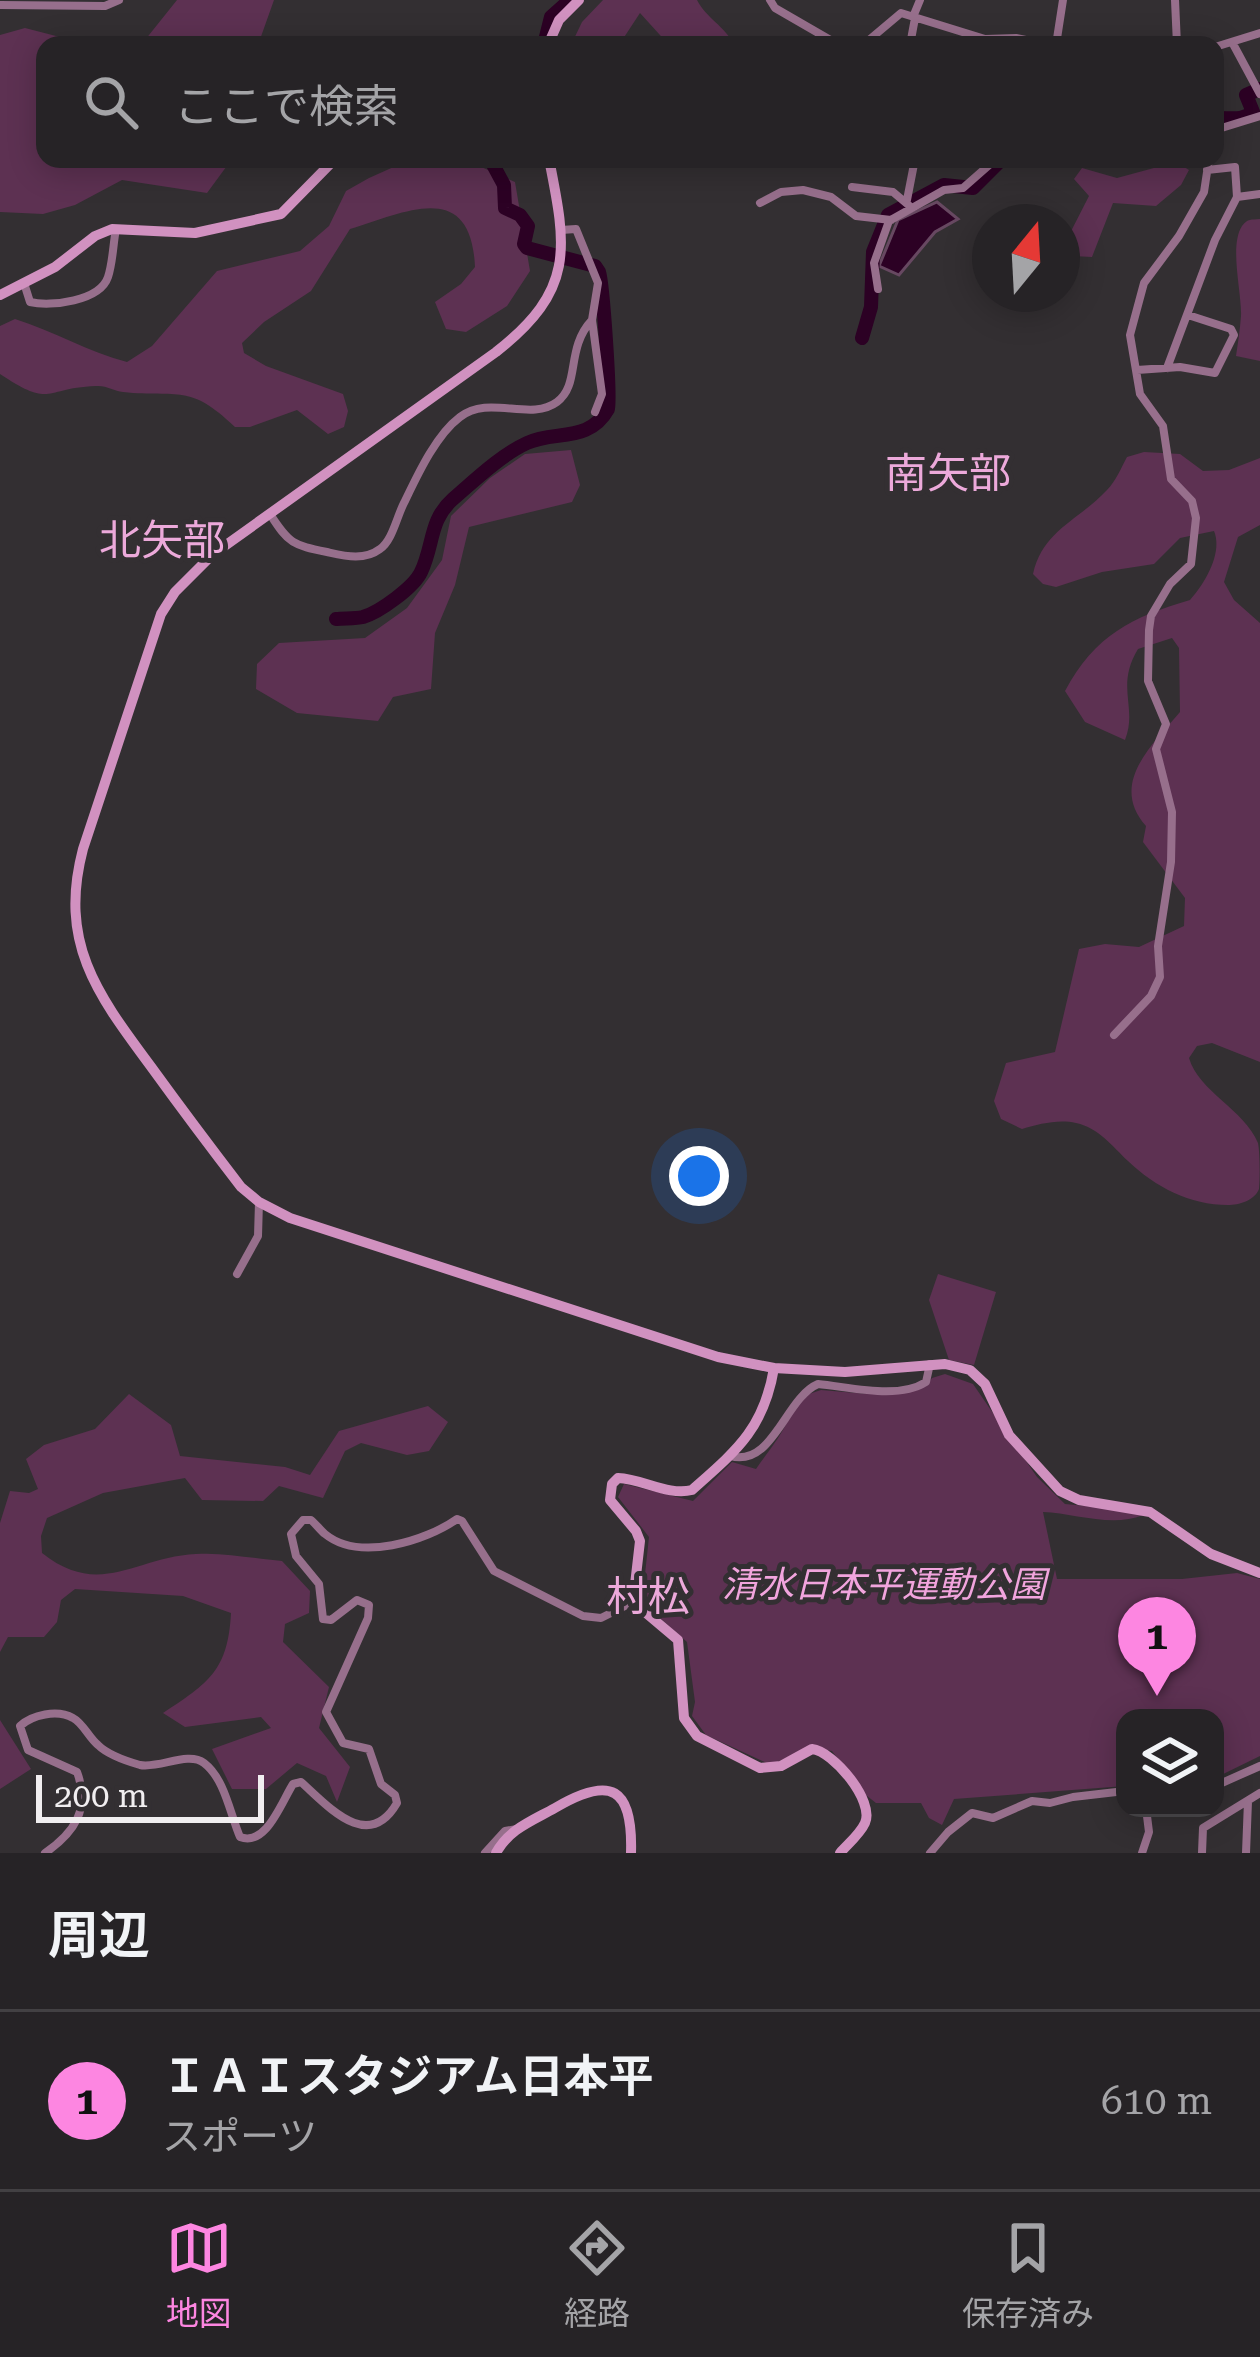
<!DOCTYPE html>
<html lang="ja">
<meta charset="utf-8">
<style>
body{margin:0;font-family:"Roboto Serif","Noto Sans JP",serif;background:#322f32;color:#f1f3f6}
.controls{position:absolute;right:36px;bottom:36px;display:grid;overflow:hidden;border-radius:24px;box-shadow:0 6px 30px #0003}
.controls button{width:108px;height:108px;display:grid;place-items:center;padding:0;border:0;border-bottom:3px solid #424043;background:#262326;color:#f1f3f6;font:60px sans-serif}
.compass{position:absolute;left:972px;top:204px;width:108px;height:108px;border-radius:50%;background:#262326;box-shadow:0 6px 30px #0003;rotate:18deg}
.scale{position:absolute;left:36px;bottom:30px;width:228px;box-sizing:border-box;padding-left:12px;border:6px solid #f1eef0;border-top:0;font-size:33px;line-height:42px;white-space:nowrap;color:#f1eef0;-webkit-text-stroke:9px #332f32;paint-order:stroke}
.you{position:absolute;left:699px;top:1176px;width:42px;height:42px;margin:-30px;border:9px solid #fff;border-radius:50%;background:#1a73e8;box-shadow:0 0 0 18px #1a73e833}
.badge{display:grid;place-items:center;width:78px;height:78px;border-radius:50%;background:#fd86e1;color:#111;font-size:39px;font-weight:700}
.pin{position:absolute;translate:-50% -99px;filter:drop-shadow(0 3px 6px #0008)}
.pin::after{content:'';position:absolute;top:63px;width:42px;height:36px;background:inherit;clip-path:polygon(0 0,100% 0,50% 100%)}
.list{margin:0;padding:0;list-style:none}
h2{display:flex;justify-content:space-between;align-items:center;height:156px;margin:0;padding:0 48px;font-size:51px}
h2 small{font-size:39px;font-weight:400;color:#a4a4a7}
.list li{display:grid;grid-template-columns:78px 1fr auto;gap:36px;align-items:center;box-sizing:border-box;height:180px;padding:0 48px;border-top:3px solid #424043}
.list b{display:block;font-size:45px;white-space:nowrap}
.list p{margin:0;font-size:39px;white-space:nowrap;color:#a4a4a7}
.list em{font-size:39px;font-style:normal;color:#a4a4a7}
.icon{flex:none;width:66px;height:66px;fill:none;stroke:currentColor;stroke-width:2;stroke-linecap:round;stroke-linejoin:round}
.map{position:relative;flex:none;width:1260px;height:1853px;overflow:hidden}
.search{position:absolute;background:#262326;box-shadow:0 6px 30px #0003;left:36px;right:36px;top:36px;height:132px;display:flex;align-items:center;gap:30px;box-sizing:border-box;padding:0 42px;border-radius:24px;color:#a4a4a7;font-size:45px}
.sheet{height:336px;background:#262326}
nav{display:flex;justify-content:space-around;align-items:center;box-sizing:border-box;height:168px;border-top:3px solid #424043;background:#262326;font-size:33px;color:#a4a4a7}
nav a{display:grid;justify-items:center;gap:6px}
nav .on{color:#fd86e1}
.map>svg:first-child{display:block}
.green{fill:#5d3152}
.water{fill:#2c0124;stroke:#674861;stroke-width:3}
.lines{fill:none;stroke-linecap:round;stroke-linejoin:round}
.river{stroke:#2c0124;stroke-width:14}
.street{stroke:#976f8c;stroke-width:8}
.secondary{stroke:#d191c0;stroke-width:10}
.labels{text-anchor:middle;stroke-width:10;stroke-linejoin:round;paint-order:stroke}
.park-label{font-size:36px;font-style:italic;fill:#f1a4dd;stroke:#332f32}
.quarter-label{font-size:42px;fill:#eca9da;stroke:#332f32}
</style>
<div class="map">
<svg width="1260" height="1853" viewBox="0 0 1260 1853">
<rect width="100%" height="100%" fill="#332f32"/>
<!-- green -->
<path class="green" d="M177 0H274L258 45H141Z
M603 0H697C706 18 725 26 734 45H669L640 13 619 45H571L582 22Z
M25 28 87 44 45 45V159H232L207 193 122 180 75 205 43 214 0 212V35Z
M449 159 470 162 515 182 530 271 507 306 466 332 446 329 435 302 461 284 475 267C471 178 406 212 350 229L311 291 264 322 242 343 244 353 266 366 343 394 348 411 344 427 328 434 297 410 250 427H235C189 383 180 398 123 392 114 391 106 385 96 386 42 388 53 409 0 374V326L15 319C54 331 88 352 127 362L152 346 217 271 300 251 329 226 346 191 369 178 407 161Z
M1176 162 1189 170 1181 185 1156 206 1113 203 1092 257 1073 256 1066 241 1089 196 1074 179 1082 168 1117 178Z
M1260 219V361L1236 356C1238 343 1240 329 1241 316 1242 293 1229 246 1242 226 1248 218 1251 220 1260 219Z
M571 450 580 485 572 502 469 527 455 585 435 633 431 689 393 697 378 721 297 713 256 689 257 664 279 643 365 638 407 608 442 560 451 516 490 478 525 454Z
M1144 452 1180 454 1203 471 1229 470 1260 458V525L1238 537 1224 582 1234 600 1260 623V1062L1212 1043 1197 1046 1189 1058C1199 1092 1244 1109 1258 1143 1260 1153 1260 1179 1259 1189 1254 1201 1239 1205 1228 1205 1190 1205 1155 1187 1128 1161 1112 1146 1099 1128 1076 1123 1058 1119 1039 1124 1022 1129L1001 1119 994 1101 1006 1063 1055 1052 1079 949 1105 944 1139 947 1184 926 1185 898 1143 842 1146 826C1109 784 1151 746 1180 712L1179 648 1172 638 1138 649C1115 687 1138 707 1125 740L1085 722 1065 691C1095 635 1132 617 1190 600 1205 583 1223 553 1214 531L1180 538 1154 564 1102 572 1056 587 1043 584 1033 574C1043 530 1078 521 1107 490 1116 481 1121 468 1127 457Z
M938 1274 996 1292 974 1365 949 1360 929 1300Z
M945 1374 973 1384 1037 1477 1065 1504 1137 1511 1143 1515C1112 1528 1074 1513 1043 1512L1057 1579H1182L1237 1573 1260 1579V1756L1215 1778V1718H1125V1786L954 1799 942 1825 929 1818 921 1803H876L862 1792 832 1751 809 1747 771 1765 706 1735 692 1716 695 1702 687 1642 642 1602 649 1537 618 1497 624 1484 693 1501 732 1462 756 1469C775 1442 786 1431 797 1398L821 1390 868 1394 926 1386 932 1378Z
M129 1394 171 1425 180 1456 285 1467 310 1475 339 1431 428 1406 448 1422 429 1451 407 1455 361 1443 345 1451 323 1498 279 1486 263 1501 202 1500 185 1478 103 1493 47 1518 41 1536 42 1553C100 1599 135 1557 196 1554 224 1552 255 1559 282 1561L310 1591 309 1613 285 1624 283 1642 329 1687 319 1728 350 1767 337 1802 326 1776 297 1763 266 1789H232L212 1749 271 1728 261 1717 185 1727 163 1713C209 1683 228 1670 231 1613L183 1596 75 1589 61 1600 57 1622 44 1637H8L0 1652V1523L10 1491 29 1493 38 1489 26 1459 44 1445 95 1429Z
M0 1720 31 1769 0 1789Z"/>
<!-- water -->
<path class="water" d="M937 202 958 219 935 232 899 275 879 266 898 220Z"/>
<g class="lines">
<!-- river -->
<path class="river" d="M544 45 551 17 570 0
M1215 118C1228 117 1242 122 1253 112L1246 95 1260 89
M862 338 871 307 873 252 888 215 944 185 973 188 1002 159
M336 619C344 618 355 619 363 617 380 612 414 587 421 572 434 545 429 520 453 499 475 480 501 455 527 443 555 430 589 443 608 409 611 403 603 284 599 272L595 266 527 248 524 244 528 226 520 215 505 208 504 185 490 159"/>
<!-- street -->
<path class="street" d="M770 0 775 8 839 45
M1175 0 1177 45
M0 5 105 6 119 0
M913 17 920 0
M1232 42 1260 94
M771 45H779
M863 45 901 13 985 39 1016 38 1050 45
M910 45 915 18
M1056 45 1063 0
M1215 47 1260 33
M1215 130 1260 116
M852 187 893 192 912 208
M1237 197 1260 194
M907 200 915 159
M760 203 781 192 803 190 831 197 856 216 891 220
M561 230 576 229 598 283 592 320 602 394 595 412
M24 283 30 302C51 307 100 301 108 277 113 262 113 244 116 229
M878 289 874 263 889 221 944 190 963 188 996 159
M1167 368 1215 240 1237 197 1235 167 1207 170
M1137 370 1180 367 1215 373 1234 335 1231 329 1188 315
M270 514C289 544 293 545 327 552 345 556 364 561 380 549 393 540 397 515 405 501 418 474 436 435 460 417 489 394 530 422 557 402 581 384 565 349 592 320
M1114 1035 1151 996 1160 977 1158 946 1171 862 1172 812 1156 749 1166 724 1148 681 1149 630 1151 616 1170 584 1191 564 1196 518 1192 501 1171 479 1163 426 1140 394 1130 335 1144 283 1179 236 1204 192 1209 159
M237 1274 258 1236 259 1202
M730 1456C773 1468 785 1398 818 1384 850 1387 898 1400 926 1382L930 1364
M1215 1786 1260 1766
M45 1853C74 1833 91 1809 77 1772L28 1750 20 1726C32 1715 57 1709 73 1718 83 1723 89 1738 98 1745 108 1755 126 1761 140 1765 159 1769 188 1751 204 1763 225 1779 230 1814 240 1837 266 1847 281 1803 293 1784L301 1782C328 1806 368 1853 397 1803L395 1795 381 1784 369 1749 343 1743 326 1712 368 1618 369 1605 357 1600 331 1620 323 1619 319 1584 296 1556 291 1534 303 1520H311C316 1524 320 1530 325 1534 359 1562 426 1541 457 1519L462 1521 494 1571 583 1616 601 1618 633 1602
M485 1853 505 1831 517 1829
M930 1853 948 1832 972 1813 993 1818 1032 1801 1050 1803 1073 1797 1125 1791
M1142 1853 1149 1832 1146 1808
M1202 1853 1203 1828 1260 1793
M1246 1853 1248 1801"/>
<!-- secondary -->
<path class="secondary" d="M548 45 559 20 579 0
M549 159C567 249 575 290 496 352L212 555 175 592 161 614 83 849C58 944 98 995 152 1068 181 1108 211 1148 241 1187L259 1202 290 1218 718 1357 774 1368
M0 295 55 267 95 236 112 229 195 233 281 214 335 159
M496 1853C509 1829 532 1821 555 1808 611 1775 633 1787 631 1853
M840 1853C848 1844 860 1834 865 1823 875 1801 833 1751 812 1749L781 1766 760 1768 697 1736 684 1718 678 1640 633 1602 640 1541 636 1531 610 1500 612 1484 618 1478C643 1479 668 1496 692 1490 736 1451 764 1429 774 1368L845 1372 945 1364 970 1370 985 1384 1009 1435 1060 1491 1079 1500 1150 1512 1211 1554 1260 1573"/>
</g>
<g class="labels">
<!-- park labels -->
<g class="park-label">
<text x="884" y="1597">清水日本平運動公園</text>
</g>
<!-- quarter labels -->
<g class="quarter-label">
<text x="948" y="488">南矢部</text>
<text x="162" y="555">北矢部</text>
<text x="648" y="1611">村松</text>
</g>
</g>
</svg>
<div class="controls">
<button><svg class="icon" aria-label="layers" viewBox="0 0 24 24"><path d="M12 4l9 5-9 5-9-5zM3 14l9 5 9-5"/></svg></button>
</div>
<svg class="compass" viewBox="-18 -18 36 36"><path d="M0-13l5 13h-10z" fill="#e53935"/><path d="M0 13l5-13h-10z" fill="#a4a4a7"/></svg>
<div class="scale">200 m</div>
<div class="you"></div>
<div class="pin badge" style="left:1157px;top:1696px">1</div>
<div class="search"><svg class="icon" aria-label="search" viewBox="0 0 24 24"><circle cx="10" cy="10" r="6"/><path d="M15 15l6 6"/></svg>ここで検索</div>
</div>
<section class="sheet">
<h2>周辺<small></small></h2>
<ul class="list">
<li><span class="badge">1</span><div><b>ＩＡＩスタジアム日本平</b><p>スポーツ</p></div><em>610 m</em></li>
</ul>
</section>
<nav>
<a class="on"><svg class="icon" aria-label="map" viewBox="0 0 24 24"><path d="M3 6l6-2 6 2 6-2v14l-6 2-6-2-6 2zM9 4v14M15 6v14"/></svg>地図</a>
<a><svg class="icon" aria-label="directions" viewBox="0 0 24 24"><path d="M12 3l9 9-9 9-9-9zM9 14v-3h6M13 9l2 2-2 2"/></svg>経路</a>
<a><svg class="icon" aria-label="saved" viewBox="0 0 24 24"><path d="M7 4h10v16l-5-4-5 4z"/></svg>保存済み</a>
</nav>
